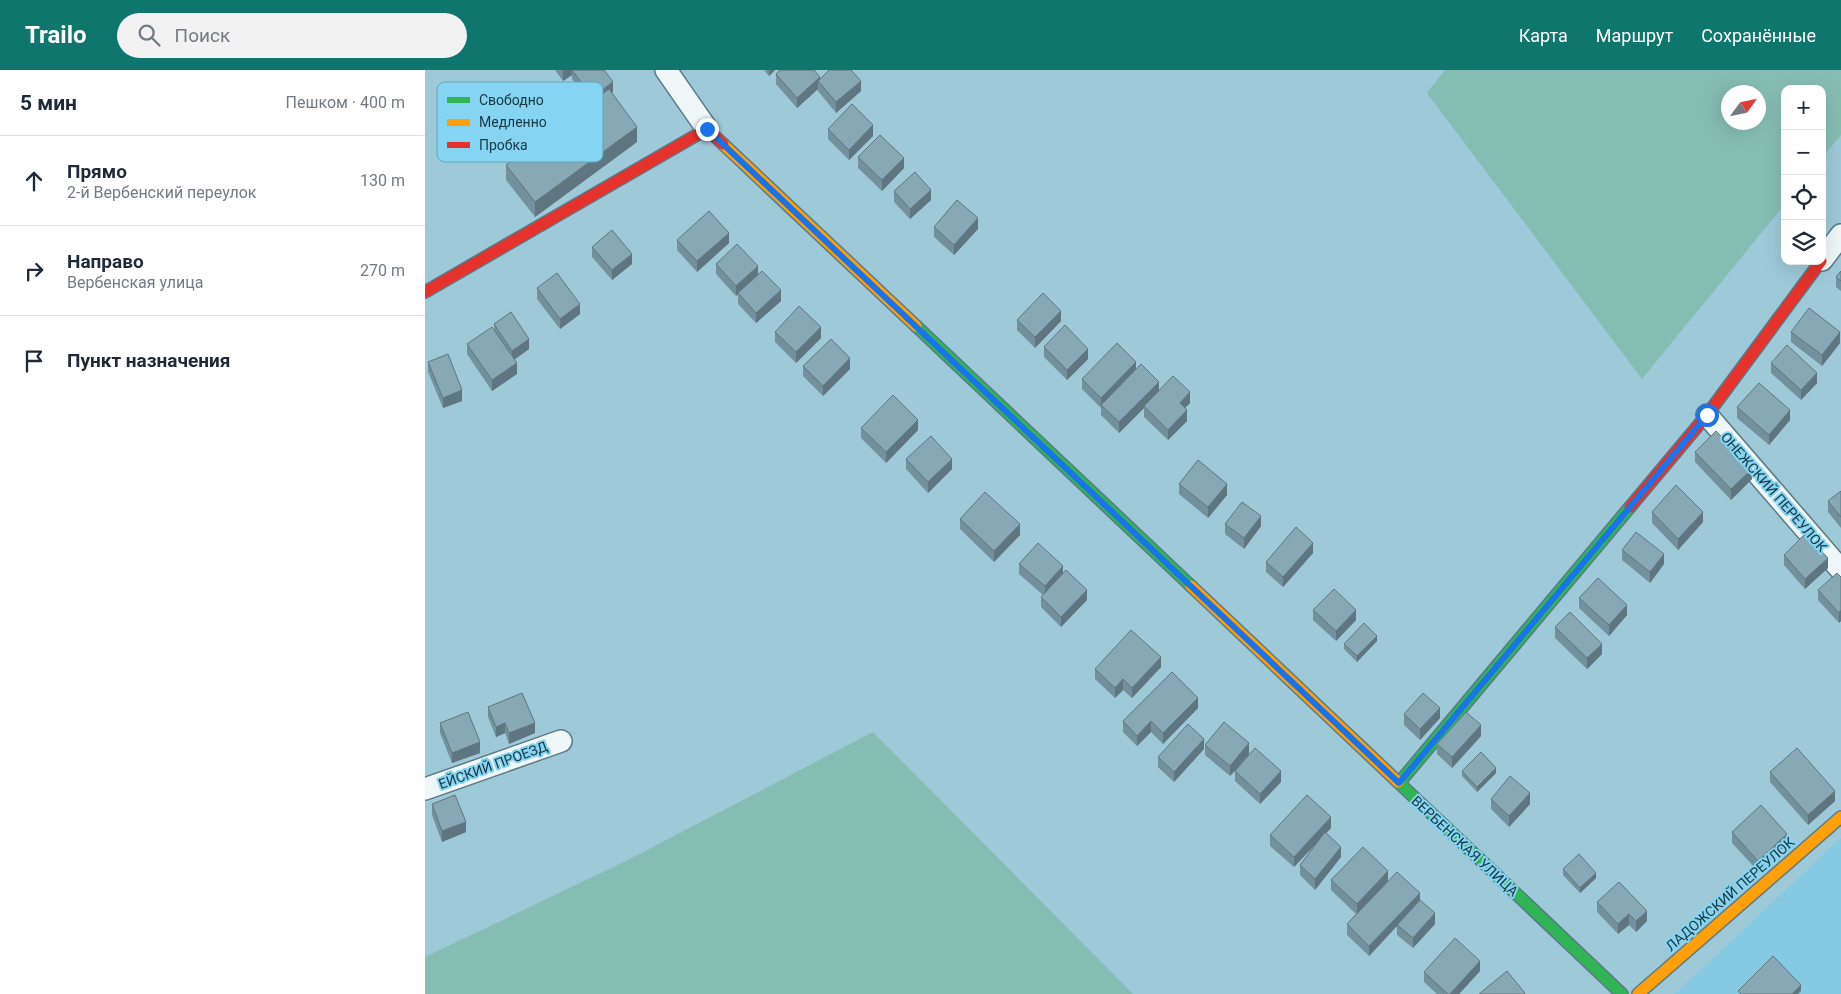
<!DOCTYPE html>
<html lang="ru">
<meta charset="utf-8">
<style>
body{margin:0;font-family:Roboto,sans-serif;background:#f2f2f3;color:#1f2937}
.controls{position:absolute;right:15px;top:15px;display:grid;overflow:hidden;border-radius:10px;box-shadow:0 5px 20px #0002}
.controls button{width:45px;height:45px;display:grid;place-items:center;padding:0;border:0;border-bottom:1px solid #e0e1e3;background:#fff;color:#1f2937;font:25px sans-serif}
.compass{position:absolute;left:1296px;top:15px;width:45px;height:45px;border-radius:50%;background:#fff;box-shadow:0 5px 20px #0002;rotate:57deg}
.stop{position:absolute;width:15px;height:15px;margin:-11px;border:4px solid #1a73e8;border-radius:50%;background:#fff}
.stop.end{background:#1a73e8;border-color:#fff;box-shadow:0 1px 5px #0008}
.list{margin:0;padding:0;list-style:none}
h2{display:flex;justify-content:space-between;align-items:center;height:65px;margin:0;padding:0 20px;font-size:21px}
h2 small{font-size:16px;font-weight:400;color:#747a83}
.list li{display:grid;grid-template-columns:32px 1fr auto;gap:15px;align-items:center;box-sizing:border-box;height:90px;padding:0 20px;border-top:1px solid #e0e1e3}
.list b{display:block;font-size:19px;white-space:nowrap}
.list p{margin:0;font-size:16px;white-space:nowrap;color:#747a83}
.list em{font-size:16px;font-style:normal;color:#747a83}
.icon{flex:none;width:28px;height:28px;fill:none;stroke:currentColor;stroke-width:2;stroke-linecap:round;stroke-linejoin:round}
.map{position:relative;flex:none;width:1416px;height:924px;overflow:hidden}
header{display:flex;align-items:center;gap:30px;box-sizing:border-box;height:70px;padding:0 25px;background:#0f766e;color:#fff}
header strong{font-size:24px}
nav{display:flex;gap:28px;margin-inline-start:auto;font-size:18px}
.search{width:350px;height:45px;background:#f2f2f3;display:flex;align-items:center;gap:12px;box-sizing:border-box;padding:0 18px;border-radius:28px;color:#747a83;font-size:19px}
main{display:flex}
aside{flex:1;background:#fff}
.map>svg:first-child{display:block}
.built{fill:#85cae2}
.green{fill:#86bdb3;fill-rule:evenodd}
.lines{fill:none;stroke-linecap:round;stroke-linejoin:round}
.street-casing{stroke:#5a7b85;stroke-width:24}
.fast-casing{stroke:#5a7b85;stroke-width:14}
.slow-casing{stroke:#5a7b85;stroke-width:14}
.jam-casing{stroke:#5a7b85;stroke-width:14}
.street{stroke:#f0f7f9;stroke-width:21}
.fast{stroke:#30b455;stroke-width:11}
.slow{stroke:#ff9f0a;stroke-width:11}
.jam{stroke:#e5322d;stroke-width:11}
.wall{fill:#73919c}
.shaded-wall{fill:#5e767f}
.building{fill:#86a9b5;stroke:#5e767f}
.route{stroke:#1a73e8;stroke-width:6}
.labels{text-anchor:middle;stroke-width:4;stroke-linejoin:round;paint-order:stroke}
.street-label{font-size:14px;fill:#163743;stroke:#85d4f1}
.key{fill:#85d4f1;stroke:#64a5bd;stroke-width:1}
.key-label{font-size:14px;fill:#163743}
</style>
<header>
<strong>Trailo</strong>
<div class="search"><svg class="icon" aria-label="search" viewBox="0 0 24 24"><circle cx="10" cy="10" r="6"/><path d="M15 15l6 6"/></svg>Поиск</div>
<nav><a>Карта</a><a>Маршрут</a><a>Сохранённые</a></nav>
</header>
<main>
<aside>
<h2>5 мин<small>Пешком · 400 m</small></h2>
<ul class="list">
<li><svg class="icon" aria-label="ahead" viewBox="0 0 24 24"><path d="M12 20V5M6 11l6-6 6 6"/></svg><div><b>Прямо</b><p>2-й Вербенский переулок</p></div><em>130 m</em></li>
<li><svg class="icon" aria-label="right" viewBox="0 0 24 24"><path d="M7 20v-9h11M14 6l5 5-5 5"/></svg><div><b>Направо</b><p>Вербенская улица</p></div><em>270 m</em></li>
<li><svg class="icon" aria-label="arrive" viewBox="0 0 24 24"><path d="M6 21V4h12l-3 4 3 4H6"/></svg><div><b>Пункт назначения</b></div></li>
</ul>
</aside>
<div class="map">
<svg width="1416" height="924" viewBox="0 0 1416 924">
<rect width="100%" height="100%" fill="#9ec9d8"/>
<!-- built -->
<path class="built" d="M1416 768V924H1250Z"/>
<!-- green -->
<path class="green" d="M1020 0H1416V65L1397 88V19H1360V134L1217 309 1002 23ZM1304 22H1334V52H1304Z
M448 662 708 924H0V887L201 791Z"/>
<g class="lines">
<defs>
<path id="street" d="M241 0 282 59
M1397 190 1416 165
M1282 345 1416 500
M0 719 136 671"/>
<path id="fast" d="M491 256 766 516
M973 712 1197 924
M974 713 1205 437"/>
<path id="slow" d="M298 74 491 256
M766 516 973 712
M1213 924 1416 747"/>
<path id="jam" d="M0 222 282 59 298 74
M1205 437 1282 345 1396 191"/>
</defs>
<!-- street casing -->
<use href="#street" class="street-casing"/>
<!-- fast casing -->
<use href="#fast" class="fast-casing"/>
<!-- slow casing -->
<use href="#slow" class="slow-casing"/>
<!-- jam casing -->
<use href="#jam" class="jam-casing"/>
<!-- street -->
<use href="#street" class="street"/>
<!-- fast -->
<use href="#fast" class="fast"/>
<!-- slow -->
<use href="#slow" class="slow"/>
<!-- jam -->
<use href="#jam" class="jam"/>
</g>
<!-- wall -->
<path class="wall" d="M130 0H179L188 22 187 23 212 72 110 147 81 110V95L164 34 147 9V5L138 11Z
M339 0H350L344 6Z
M351 4 395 8 436 21 411 43 393 21V19L372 38 351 14Z
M403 59 448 66 424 90 403 69Z
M433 87 479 98 457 121 433 98Z
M469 121 506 130 485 149 469 132Z
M509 157 553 159 529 185 509 167Z
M252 170 304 173 272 202 252 180Z
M167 177 207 194 187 210 167 187Z
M291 194 333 205 356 231 331 253 313 234V224L311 226 291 204Z
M1416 201V221L1411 217V207Z
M112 218 155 244 135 259 112 229Z
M592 250 636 251 610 278 592 260Z
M69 254 104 279 89 290 92 304 67 321 42 284V274L69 260Z
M350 262 396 268 371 293 350 272Z
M1366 262 1415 273 1397 296 1366 272Z
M619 277 663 289 642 310 619 287Z
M3 292 37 331 18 338 3 302Z
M1346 293 1392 313 1376 330 1346 303Z
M378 296 425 299 398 326 378 306Z
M711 299 734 320 765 333 760 338 762 351 743 370 719 347V338L694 363 676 345V337V338L657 319V309Z
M1312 337 1365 350 1344 375 1312 348Z
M436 358 493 360 461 393 436 368Z
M1270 382 1327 409 1306 430 1270 392Z
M481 389 527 399 503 423 481 399Z
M754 414 802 425 783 448 754 424Z
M1416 421V458L1403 442V431Z
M1227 442 1278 452 1253 480 1227 453Z
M535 449 595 465 569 492 535 459Z
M800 454 836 456 819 479 800 464Z
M1197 480 1239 494 1225 513 1197 490Z
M888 483 858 517 841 502V492Z
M1359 485 1403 498 1380 519 1359 495Z
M594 494 638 503 662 530 636 557 616 537V527L618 525 594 504Z
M1416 507V551L1414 553 1393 530V520Z
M1154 528 1202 545 1184 566 1154 538Z
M888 540 931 550 911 571 888 550Z
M1130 557 1177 584 1162 599 1130 568Z
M952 571 932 592 919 579V574Z
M736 597 707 628 698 620 690 628 670 609V599Z
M63 637 110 663 84 674 80 663 71 667 63 647Z
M773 638 738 674 726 662 712 676 698 662V651Z
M979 644 1015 648 995 670 979 655Z
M15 653 55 683 27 693 15 663Z
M1056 666 1027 698 1012 684V674Z
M780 675 824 684 814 696 856 712 835 734 810 711V701L805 706 780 685Z
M779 679 749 712 733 697V687Z
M1037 701 1071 703 1052 722 1037 706Z
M1345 702 1410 731 1383 755 1345 712Z
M1066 729 1105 734 1084 757 1066 739Z
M7 734 41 762 17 772 7 745Z
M906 758 901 763 916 787 890 820 875 805V795L893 771 869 797 845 776V765Z
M1307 762 1362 774 1333 801 1307 773Z
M1138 799 1171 808 1155 823 1138 805Z
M906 810 963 811 995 830 1010 854 988 878 972 865V856L944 886 922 865V854L931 844 906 820Z
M1172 832 1222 851 1211 862 1204 855 1193 864 1172 842Z
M1055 901 1034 924H1012L999 912V902Z"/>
<!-- shaded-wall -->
<path class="shaded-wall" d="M139 0H147V5L138 11V1Z
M344 0H350L344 6Z
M395 7V13L393 11V19L372 38V28Z
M436 11V21L411 43V32Z
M188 12V22L167 38V27Z
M448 55V66L424 90V80Z
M212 57V72L110 147V132Z
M479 88V98L457 121V110Z
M506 120V130L485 149V139Z
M553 148V159L529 185V175Z
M304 163V173L272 202V191Z
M207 184V194L187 210V200Z
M333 196V207L311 226V216Z
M356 220V231L331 253V243Z
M155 234V244L135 259V249Z
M636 241V251L610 278V267Z
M396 257V268L371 293V282Z
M1415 262V273L1397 296V285Z
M104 269V279L87 291V281Z
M663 279V289L642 310V300Z
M425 288V299L398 326V316Z
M711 292V303L676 335V338V328Z
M92 293V304L67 321V310Z
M1392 303V313L1376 330V320Z
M734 312V322L719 336V338L694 363V352Z
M37 320V331L18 338V328Z
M765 322V333L755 343V333Z
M762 340V351L743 370V360Z
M1365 340V350L1344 375V365Z
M493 350V360L461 393V382Z
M527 389V399L503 423V412Z
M1327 399V409L1306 430V419Z
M802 414V425L783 448V437Z
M1278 442V452L1253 480V469Z
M836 446V456L819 479V468Z
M595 454V465L569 492V481Z
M888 473V483L858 517V507Z
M1239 484V494L1225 513V502Z
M1403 488V498L1380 519V509Z
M638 496V506L620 527V516Z
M662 520V530L636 557V547Z
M1202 535V545L1184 566V555Z
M931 540V550L911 571V561Z
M1416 540V551L1414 553V543Z
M952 566V571L932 592V586Z
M1177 574V584L1162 599V588Z
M736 587V597L707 628V618Z
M698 609V620L690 628V618Z
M773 628V638L738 674V663Z
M1015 638V648L995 670V659Z
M726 651V662L712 676V666Z
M80 653V663L71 667V657Z
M110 653V663L84 674V663Z
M1056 655V666L1027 698V687Z
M779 669V679L749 712V702Z
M55 672V683L27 693V683Z
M824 673V684L805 706V696Z
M1071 698V703L1052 722V717Z
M856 701V712L835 734V724Z
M1410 721V731L1383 755V745Z
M1105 723V734L1084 757V746Z
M906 747V758L869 797V787Z
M41 752V762L17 772V761Z
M1362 764V774L1333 801V791Z
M916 777V787L890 820V809Z
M963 801V811L932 844V834Z
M1171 803V808L1155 823V818Z
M995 823V833L972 855V856L944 886V876Z
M1222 841V851L1211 862V851Z
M1010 843V854L988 878V868Z
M1204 844V855L1193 864V854Z
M1055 891V901L1034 924H1025Z
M1376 915V921L1373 924H1367Z"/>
<!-- building -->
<path class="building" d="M147 0H179L188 12 167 27Z
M355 0H389L395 7 372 28 351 4Z
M404 0H426L436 11 411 32 393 11Z
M184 19 212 57 110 132 81 95Z
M427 34 448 55 424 80 403 59Z
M455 65 479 88 457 110 433 87Z
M490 102 506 120 485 139 469 121Z
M532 130 553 148 529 175 509 157Z
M284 141 304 163 272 191 252 170Z
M187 160 207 184 187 200 167 177Z
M312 174 333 196 311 216 291 194Z
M337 201 356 220 331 243 313 223Z
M1416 201V211L1411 207Z
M132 203 155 234 135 249 112 218Z
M618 223 636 241 610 267 592 250Z
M374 236 396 257 371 282 350 262Z
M1384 238 1415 262 1397 285 1366 262Z
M86 242 104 269 87 281 69 254Z
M640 255 663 279 642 300 619 277Z
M67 257 92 293 67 310 42 274Z
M406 269 425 288 398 316 378 296Z
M692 273 711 292 676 328 657 309Z
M1362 275 1392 303 1376 320 1346 293Z
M23 284 37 320 18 328 3 292Z
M716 294 734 312 694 352 676 335Z
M748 306 765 322 755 333 762 340 743 360 719 336Z
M1334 313 1365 340 1344 365 1312 337Z
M468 325 493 350 461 382 436 358Z
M1291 361 1327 399 1306 419 1270 382Z
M506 366 527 389 503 412 481 389Z
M773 390 802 414 783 437 754 414Z
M1251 415 1278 442 1253 469 1227 442Z
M1416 421V447L1403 431Z
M560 422 595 454 569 481 535 449Z
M817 432 836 446 819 468 800 454Z
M871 457 888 473 858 507 841 492Z
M1211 462 1239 484 1225 502 1197 480Z
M1380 464 1403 488 1380 509 1359 485Z
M613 473 638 496 620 516 594 494Z
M641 500 662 520 636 547 616 527Z
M1412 503 1416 507V540L1414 543 1393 520Z
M1173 508 1202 535 1184 555 1154 528Z
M909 519 931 540 911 561 888 540Z
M1145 542 1177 574 1162 588 1130 557Z
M939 553 952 566 932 586 919 574Z
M706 560 736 587 707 618 698 609 690 618 670 599Z
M747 602 773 628 738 663 726 651 712 666 698 651Z
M97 623 110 653 84 663 80 653 71 657 63 637Z
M998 623 1015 638 995 659 979 644Z
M43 642 55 672 27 683 15 653Z
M1041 642 1056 655 1027 687 1012 674Z
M799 652 824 673 805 696 780 675Z
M763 654 779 669 749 702 733 687Z
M830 678 856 701 835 724 810 701Z
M1372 678 1410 721 1383 745 1345 702Z
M1056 682 1071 698 1052 717 1037 701Z
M1085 706 1105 723 1084 746 1066 729Z
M30 725 41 752 17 761 7 734Z
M882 725 906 747 869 787 845 765Z
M1336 735 1362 764 1333 791 1307 762Z
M900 762 916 777 890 809 875 795Z
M938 777 963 801 932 834 906 810Z
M1154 784 1171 803 1155 818 1138 799Z
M972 802 995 823 944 876 922 854Z
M1194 812 1222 841 1211 851 1204 844 1193 854 1172 832Z
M995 830 1010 843 988 868 972 855Z
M1030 868 1055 891 1025 924H1023L999 902Z
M1348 886 1376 915 1367 924H1316L1313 921Z
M1082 901 1100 923 1099 924H1054Z"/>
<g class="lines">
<!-- route -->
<path class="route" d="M282 59 974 713 1282 345"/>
</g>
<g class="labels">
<!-- street labels -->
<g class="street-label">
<text transform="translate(1349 422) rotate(49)" y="5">ОНЕЖСКИЙ ПЕРЕУЛОК</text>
<text transform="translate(68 695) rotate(-20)" y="5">ЕЙСКИЙ ПРОЕЗД</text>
<text transform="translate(1040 776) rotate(43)" y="5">ВЕРБЕНСКАЯ УЛИЦА</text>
<text transform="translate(1305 824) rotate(-41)" y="5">ЛАДОЖСКИЙ ПЕРЕУЛОК</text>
</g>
</g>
<!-- legend -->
<rect x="12" y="12" width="166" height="80" rx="8" class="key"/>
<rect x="22" y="27" width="23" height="6" fill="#30b455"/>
<rect x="22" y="49" width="23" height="7" fill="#ff9f0a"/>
<rect x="22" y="72" width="23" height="6" fill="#e5322d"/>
<g class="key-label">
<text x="54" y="35">Свободно</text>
<text x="54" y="57">Медленно</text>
<text x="54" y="80">Пробка</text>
</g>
</svg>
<div class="controls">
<button>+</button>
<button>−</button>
<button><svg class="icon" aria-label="locate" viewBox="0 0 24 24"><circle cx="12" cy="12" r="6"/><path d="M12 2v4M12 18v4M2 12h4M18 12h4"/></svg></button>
<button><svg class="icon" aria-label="layers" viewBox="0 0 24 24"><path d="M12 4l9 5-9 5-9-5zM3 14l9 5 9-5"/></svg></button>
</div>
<svg class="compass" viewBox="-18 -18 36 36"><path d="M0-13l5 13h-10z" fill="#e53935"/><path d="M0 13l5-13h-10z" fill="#747a83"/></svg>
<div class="stop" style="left:1282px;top:345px"></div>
<div class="stop end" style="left:282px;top:59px"></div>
</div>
</main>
